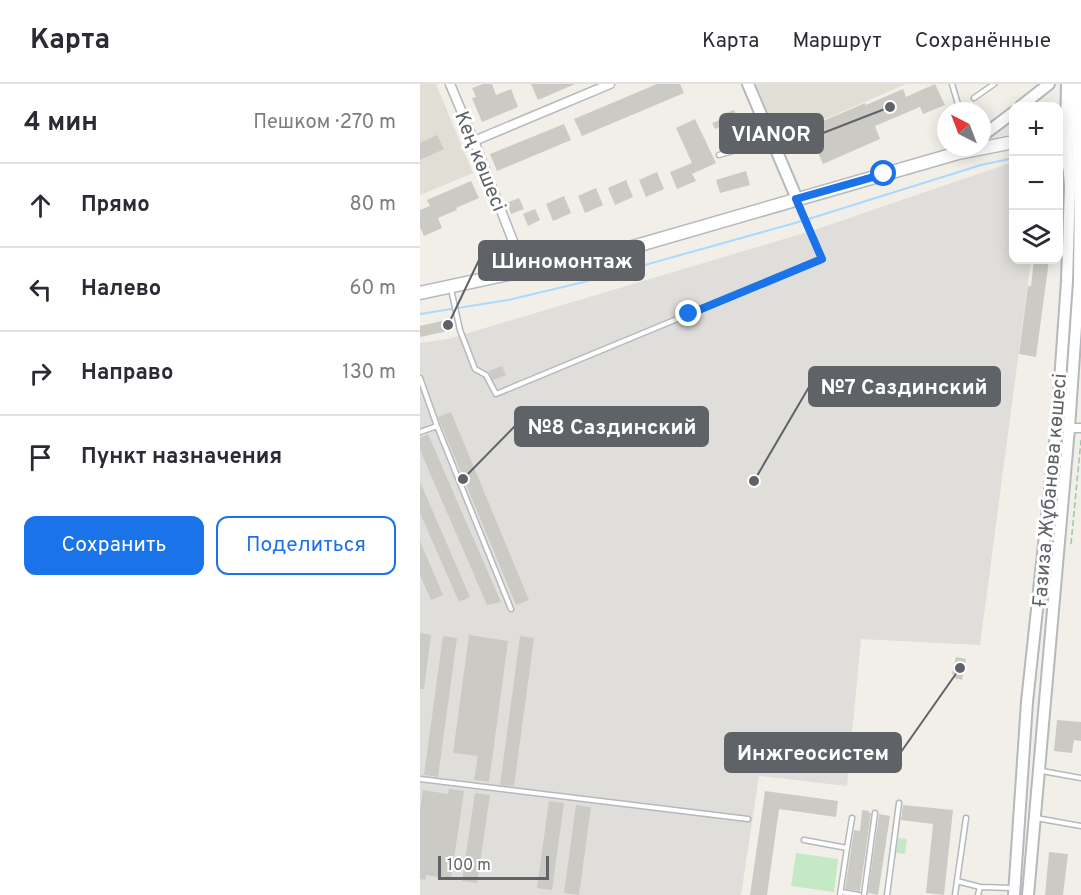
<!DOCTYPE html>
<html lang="ru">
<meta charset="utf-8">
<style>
body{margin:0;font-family:Overpass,sans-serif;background:#f7f7f7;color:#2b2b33}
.controls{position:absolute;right:18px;top:18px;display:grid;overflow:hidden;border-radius:12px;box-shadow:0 3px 15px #0003}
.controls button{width:54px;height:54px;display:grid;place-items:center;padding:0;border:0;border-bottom:2px solid #e1e1e2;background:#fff;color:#2b2b33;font:30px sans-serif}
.compass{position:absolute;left:517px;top:18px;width:54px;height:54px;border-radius:50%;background:#fff;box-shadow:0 3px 15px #0003;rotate:318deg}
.scale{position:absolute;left:18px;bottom:15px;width:111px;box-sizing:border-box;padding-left:6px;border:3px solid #5f6368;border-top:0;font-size:16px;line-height:21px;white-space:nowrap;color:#5f6368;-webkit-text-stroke:4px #fff;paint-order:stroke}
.stop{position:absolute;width:18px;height:18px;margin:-14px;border:4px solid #1a73e8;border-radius:50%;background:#fff}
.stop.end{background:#1a73e8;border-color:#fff;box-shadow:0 2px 6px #0008}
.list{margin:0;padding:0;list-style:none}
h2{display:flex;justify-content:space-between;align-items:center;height:78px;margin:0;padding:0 24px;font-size:26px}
h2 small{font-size:20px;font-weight:400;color:#7c7c81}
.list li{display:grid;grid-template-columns:39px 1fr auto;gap:18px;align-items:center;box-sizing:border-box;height:84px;padding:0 24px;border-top:2px solid #e1e1e2}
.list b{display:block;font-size:22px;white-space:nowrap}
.list em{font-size:20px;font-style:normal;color:#7c7c81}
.actions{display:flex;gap:12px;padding:18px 24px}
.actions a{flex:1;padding:14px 0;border:2px solid #1a73e8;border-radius:12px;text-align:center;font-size:21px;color:#1a73e8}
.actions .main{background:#1a73e8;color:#fff}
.icon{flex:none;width:33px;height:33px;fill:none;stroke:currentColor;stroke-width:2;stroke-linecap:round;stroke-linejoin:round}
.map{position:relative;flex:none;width:661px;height:811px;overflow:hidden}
header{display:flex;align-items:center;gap:36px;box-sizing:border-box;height:84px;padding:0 30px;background:#fff;border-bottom:2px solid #e1e1e2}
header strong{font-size:28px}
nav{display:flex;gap:33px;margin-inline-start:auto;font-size:21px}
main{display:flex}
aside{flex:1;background:#fff}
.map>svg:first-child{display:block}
.industrial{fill:#e0deda}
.education{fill:#e1ded6}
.green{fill:#c5e8c5}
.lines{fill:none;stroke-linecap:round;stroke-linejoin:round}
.stream{stroke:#aadaff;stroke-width:2}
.building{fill:#cccac5}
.service-casing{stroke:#b5b8bc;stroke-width:7}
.minor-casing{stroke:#b5b8bc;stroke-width:11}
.tertiary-casing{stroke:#b5b8bc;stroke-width:14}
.secondary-casing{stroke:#b6babf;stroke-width:15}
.path{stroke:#9cc7a9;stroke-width:1.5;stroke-dasharray:6 3;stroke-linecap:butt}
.service{stroke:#fff;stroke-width:4}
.minor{stroke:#fff;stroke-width:8}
.tertiary{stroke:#fff;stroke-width:10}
.secondary{stroke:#fff;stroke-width:12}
.route{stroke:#1a73e8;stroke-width:8}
.labels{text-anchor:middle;stroke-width:6;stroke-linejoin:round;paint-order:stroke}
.street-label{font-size:20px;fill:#5f6368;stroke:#fff}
.leader{fill:none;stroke:#5f6368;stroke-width:2}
.callout-dot{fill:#5f6368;stroke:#fff;stroke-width:2}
.callout{fill:#5f6368;stroke:#5f6368;stroke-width:2}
.callout-label{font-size:21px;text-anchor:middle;font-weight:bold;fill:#fff}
</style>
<header>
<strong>Карта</strong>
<nav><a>Карта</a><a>Маршрут</a><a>Сохранённые</a></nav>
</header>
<main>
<aside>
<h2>4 мин<small>Пешком · 270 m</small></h2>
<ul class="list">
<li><svg class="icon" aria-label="ahead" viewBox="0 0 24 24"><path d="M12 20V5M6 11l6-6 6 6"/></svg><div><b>Прямо</b></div><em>80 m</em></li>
<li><svg class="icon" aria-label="left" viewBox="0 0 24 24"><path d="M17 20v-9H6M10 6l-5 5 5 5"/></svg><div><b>Налево</b></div><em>60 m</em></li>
<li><svg class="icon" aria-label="right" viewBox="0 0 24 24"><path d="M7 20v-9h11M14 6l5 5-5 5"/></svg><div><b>Направо</b></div><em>130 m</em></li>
<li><svg class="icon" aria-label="arrive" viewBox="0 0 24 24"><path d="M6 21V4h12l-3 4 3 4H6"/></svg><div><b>Пункт назначения</b></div></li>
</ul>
<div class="actions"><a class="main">Сохранить</a><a>Поделиться</a></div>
</aside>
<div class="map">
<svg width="661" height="811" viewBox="0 0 661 811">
<rect width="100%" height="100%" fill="#f1efe8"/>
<!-- industrial -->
<path class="industrial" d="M593 78 594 176H611L560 561 441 555 427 702 339 692 321 811H0V259L28 255 391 147Z"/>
<!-- education -->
<path class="education" d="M0 0H16L53 89 0 111Z
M336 0H486L359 55Z"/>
<!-- green -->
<path class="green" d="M478 754 487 755 485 770 476 769Z
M376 769 418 775 414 808 371 802Z"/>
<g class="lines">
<!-- stream -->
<path class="stream" d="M0 230 88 216 164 198 382 137 561 81 594 74"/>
</g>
<!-- building -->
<path class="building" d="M63 0H72L76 11 91 5 98 23 62 38 52 14 56 13 52 4Z
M111 0H155L118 16Z
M237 0H260L264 9 162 52 154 35Z
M515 0 525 21 503 30 500 23 455 42 460 55 403 80 387 44 445 19 446 21 483 5 486 13Z
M314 26 320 40 309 44 307 40 295 45 292 39 305 34 303 30Z
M275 35 296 79 272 90 276 97 257 105 250 88 272 79 256 44Z
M144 40 151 56 77 87 70 70Z
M17 51 24 65 0 76V59Z
M326 87 330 101 300 109 296 96Z
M237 88 244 105 226 113 219 96Z
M206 96 213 113 195 121 188 104Z
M51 97 59 114 36 124 37 126 18 134 22 144 4 152 0 143V126L10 122 7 116Z
M176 104 183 121 165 129 158 112Z
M144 112 151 129 133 137 126 120Z
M99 114 104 125 91 130 87 119Z
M115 125 120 136 108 142 103 130Z
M614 176H629L616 273 599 270 608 202H611Z
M30 235 33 246 0 253V242Z
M82 282 86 291 73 296 69 287Z
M31 328 109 516 96 521 18 333Z
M8 350 81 518 67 521 0 366V354Z
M0 398 50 513 39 518 0 429Z
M0 457 23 511 11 516 0 491Z
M0 549 11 551 4 605H0Z
M49 551 88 557 69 698 54 696 58 672 33 669Z
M23 552 37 554 18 693 4 691Z
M100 552 114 554 94 702 80 701Z
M536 573 546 575 542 596 534 594 535 591 532 590Z
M637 636 661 638V657L654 656 652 669 634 667Z
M29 705 44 707 31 795 6 791 5 796 0 795V726L3 706 28 710Z
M345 707 418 717 416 733 359 725 347 811H330Z
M55 709 70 711 57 799 42 797Z
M129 717 144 719 132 806 117 804Z
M156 721 171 723 159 811 144 809Z
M483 721 533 726 524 811 506 809 513 740 481 736Z
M442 726 449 727V729H451L440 807 425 805 434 746 440 747Z
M459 730 470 732 458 811 448 809Z
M629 768 648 770 643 811H625Z"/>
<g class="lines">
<defs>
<path id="service" d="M532 0 540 27
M554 14 574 0
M299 71 350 56
M31 205 40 246 55 285 66 291 76 310 402 175 378 119
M0 294 17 342 91 525
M0 348 17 342
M622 687 661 694
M0 695 328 735
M616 734 661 742
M384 756 427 764 420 811
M427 764 432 734
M537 797 560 803 592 804
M421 808 439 811
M444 811 455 729
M467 811 479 719
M535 811 546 734
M558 811 560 803"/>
<path id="minor" d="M30 0 54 57 105 188
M54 57 190 0
M649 344H661"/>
<path id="tertiary" d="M328 0 377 115
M601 22 629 0
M562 52 594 28
M594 811 607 618 637 340 647 197 650 102 646 51 647 0
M608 811 649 344 659 198 660 100 656 50V0"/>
<path id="secondary" d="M638 51 661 49
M638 67 648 81
M658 75 661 67
M0 209 209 164 538 69 594 58"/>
</defs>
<!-- service casing -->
<use href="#service" class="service-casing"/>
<!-- minor casing -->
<use href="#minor" class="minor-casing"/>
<!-- tertiary casing -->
<use href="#tertiary" class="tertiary-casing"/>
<!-- secondary casing -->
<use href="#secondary" class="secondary-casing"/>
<!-- path -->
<path class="path" d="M651 460 661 356"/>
<!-- service -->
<use href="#service" class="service"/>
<!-- minor -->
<use href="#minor" class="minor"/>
<!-- tertiary -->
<use href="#tertiary" class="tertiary"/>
<!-- secondary -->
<use href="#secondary" class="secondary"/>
</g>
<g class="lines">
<!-- route -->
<path class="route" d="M269 230 402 175 376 115 464 90"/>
</g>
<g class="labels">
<!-- street labels -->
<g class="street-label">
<text transform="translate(61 77) rotate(68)" y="7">Кең көшесі</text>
<text transform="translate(629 406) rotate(-85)" y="7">Ғазиза Жұбанова көшесі</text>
</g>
</g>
<!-- callouts -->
<path class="leader" d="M470 23L403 49M28 241L59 176M334 397L389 303M43 395L95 342M540 584L481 668"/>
<g class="callout-dot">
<circle cx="470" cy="23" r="6"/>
<circle cx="28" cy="241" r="6"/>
<circle cx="334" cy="397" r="6"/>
<circle cx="43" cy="395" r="6"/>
<circle cx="540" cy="584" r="6"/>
</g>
<g class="callout">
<rect x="300" y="30" width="103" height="39" rx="6"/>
<rect x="59" y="157" width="165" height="39" rx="6"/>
<rect x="389" y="283" width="191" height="39" rx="6"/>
<rect x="95" y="323" width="193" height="39" rx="6"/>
<rect x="305" y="649" width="176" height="39" rx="6"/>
</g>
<g class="callout-label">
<text x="351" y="57">VIANOR</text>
<text x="142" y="184">Шиномонтаж</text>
<text x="484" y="310">№7 Саздинский</text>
<text x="192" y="350">№8 Саздинский</text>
<text x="393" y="676">Инжгеосистем</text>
</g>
</svg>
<div class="controls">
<button>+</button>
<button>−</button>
<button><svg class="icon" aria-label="layers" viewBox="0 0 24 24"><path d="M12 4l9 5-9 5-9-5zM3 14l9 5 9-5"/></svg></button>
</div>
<svg class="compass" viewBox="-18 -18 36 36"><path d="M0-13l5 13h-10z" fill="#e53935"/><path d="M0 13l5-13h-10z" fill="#7c7c81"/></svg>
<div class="scale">100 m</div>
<div class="stop" style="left:464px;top:90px"></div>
<div class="stop end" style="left:269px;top:230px"></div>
</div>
</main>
